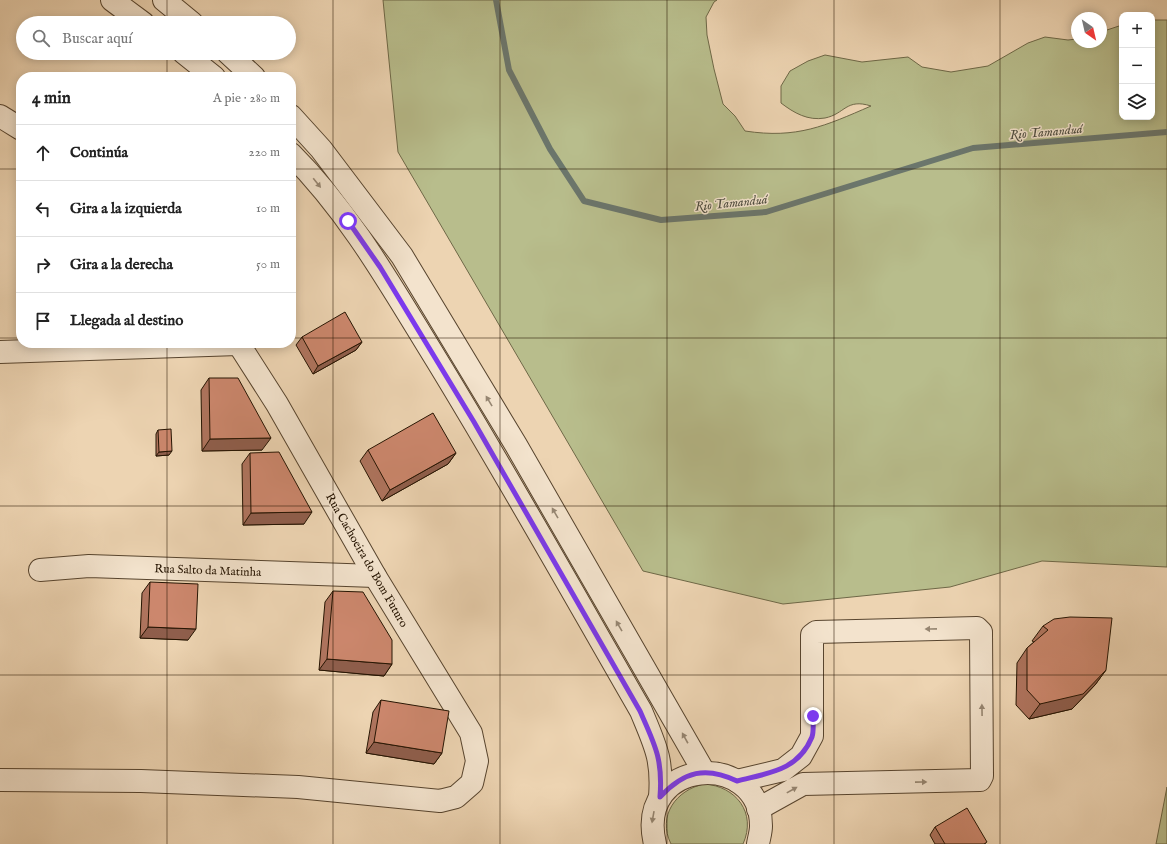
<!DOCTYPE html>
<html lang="es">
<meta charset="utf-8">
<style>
body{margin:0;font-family:"IM FELL English",serif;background:#f6f6f6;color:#222}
.controls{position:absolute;right:12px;top:12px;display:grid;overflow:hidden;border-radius:8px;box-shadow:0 2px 10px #0003}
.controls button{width:36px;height:36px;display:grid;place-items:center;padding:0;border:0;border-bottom:1px solid #e0e0e0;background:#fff;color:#222;font:20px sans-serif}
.compass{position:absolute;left:1071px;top:12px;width:36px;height:36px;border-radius:50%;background:#fff;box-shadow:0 2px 10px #0003;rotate:146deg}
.stop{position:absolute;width:12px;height:12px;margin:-9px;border:3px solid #7c3aed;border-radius:50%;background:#fff}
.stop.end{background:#7c3aed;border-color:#fff;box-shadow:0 1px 4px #0008}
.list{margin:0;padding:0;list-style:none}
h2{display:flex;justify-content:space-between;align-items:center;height:52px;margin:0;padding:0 16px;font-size:17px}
h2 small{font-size:13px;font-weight:400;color:#767676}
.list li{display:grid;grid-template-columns:26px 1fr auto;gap:12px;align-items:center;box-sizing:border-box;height:56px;padding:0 16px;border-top:1px solid #e0e0e0}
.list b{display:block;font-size:15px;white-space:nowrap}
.list em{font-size:13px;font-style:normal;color:#767676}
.icon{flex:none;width:22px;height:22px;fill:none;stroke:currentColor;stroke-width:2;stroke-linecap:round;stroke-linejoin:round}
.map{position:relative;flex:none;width:1167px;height:844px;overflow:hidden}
.search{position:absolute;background:#fff;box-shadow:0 2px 10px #0003;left:16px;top:16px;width:280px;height:44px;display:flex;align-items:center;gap:10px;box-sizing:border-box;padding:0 14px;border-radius:22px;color:#767676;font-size:15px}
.panel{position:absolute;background:#fff;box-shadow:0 2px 10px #0003;left:16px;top:72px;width:280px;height:276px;border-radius:16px}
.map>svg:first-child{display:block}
.green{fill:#b8bd8c;stroke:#6e6847}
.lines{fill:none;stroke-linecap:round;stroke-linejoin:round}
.stream{stroke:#6b766c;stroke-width:6}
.minor-casing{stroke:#57442e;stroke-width:24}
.minor{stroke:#f3e3cd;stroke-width:22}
.wall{fill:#af745e;stroke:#251402}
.shaded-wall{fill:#8f5e4c;stroke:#251402}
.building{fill:#cc876d;stroke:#251402}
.oneway{fill:#968672}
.route{stroke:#7c3aed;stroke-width:5}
.grid{fill:none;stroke:#251402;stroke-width:1;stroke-opacity:0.55}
.labels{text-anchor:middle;stroke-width:3;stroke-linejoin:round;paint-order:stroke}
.street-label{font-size:12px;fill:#251402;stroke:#f3e3cd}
.water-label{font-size:13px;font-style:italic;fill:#4e4d40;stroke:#f3e3cd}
</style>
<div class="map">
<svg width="1167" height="844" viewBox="0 0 1167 844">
<rect width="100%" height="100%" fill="#edd4b2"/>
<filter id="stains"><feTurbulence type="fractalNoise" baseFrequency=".005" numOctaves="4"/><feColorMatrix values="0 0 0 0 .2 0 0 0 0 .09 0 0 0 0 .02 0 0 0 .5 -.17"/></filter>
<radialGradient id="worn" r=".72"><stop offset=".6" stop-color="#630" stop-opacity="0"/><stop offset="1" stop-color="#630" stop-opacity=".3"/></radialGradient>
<!-- green -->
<path class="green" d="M383 0H717L714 2 706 17 707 35 714 69 723 104 735 116 745 131C797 139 825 126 871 106 846 98 845 114 825 118 808 121 794 113 781 103V86L790 71 808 61 825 55 862 62 908 57 922 67 951 72 988 66 1028 43 1045 37 1068 40 1077 39V42H1101V32L1122 25V117H1152V20H1167V567L1042 561 950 587 783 604 643 571 398 152Z
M704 784C736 786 757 813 743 844H671C657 816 676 790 704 784Z
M1167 787V844H1156Z"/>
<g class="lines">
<!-- stream -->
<path class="stream" d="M496 0 509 70 550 149 584 201 661 220 766 212 973 148 1167 132"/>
<defs>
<g id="minor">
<path d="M112 0 143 23"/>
<path d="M164 0 192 23"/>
<path d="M184 53 214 77"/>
<path d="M228 53 254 77"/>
<path d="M0 116 21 129"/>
<path d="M291 116 321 149 402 256 516 445 704 772"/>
<path d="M291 154C351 214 392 288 436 359 507 475 573 593 641 711 655 745 663 759 660 797"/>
<path d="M0 352 238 344"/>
<path id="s1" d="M40 570 89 566 375 576"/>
<path d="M0 780 141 781 298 787 440 801 456 797 472 783 477 761 471 733 375 576 277 404 238 343"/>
<path d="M737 781 783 770 801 756 812 736V635L816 632 977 628 981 632 982 776 980 780 803 784 758 809"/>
<path d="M655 844C634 757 761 749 761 826 761 832 759 838 758 844"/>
</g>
</defs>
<!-- minor casing -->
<use href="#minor" class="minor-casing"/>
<!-- minor -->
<use href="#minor" class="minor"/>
</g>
<!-- wall -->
<path class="wall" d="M302 337 362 342 356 350 313 374 296 345Z
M209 378 262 450 202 451 201 390Z
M158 430 169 455 156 456V434Z
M368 450 456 453 448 464 382 501 360 461Z
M250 453 304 524 243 525 242 464Z
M150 582 188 640 140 638 142 593Z
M333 591 392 664 384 676 319 670 325 602Z
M1043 626 1106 670 1095 685 1072 709 1029 719 1016 705 1017 663 1027 648 1034 642 1032 641Z
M381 700 442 753 434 764 366 753 373 712Z
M935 827 986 844H935L930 835Z"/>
<!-- shaded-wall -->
<path class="shaded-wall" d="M362 342 356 350 313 374 318 366Z
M271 438 262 450 202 451 210 439Z
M172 451 169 455 156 456 159 452Z
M456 453 448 464 382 501 390 490Z
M312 512 304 524 243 525 251 513Z
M148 627 196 629 188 640 140 638Z
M327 659 392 664 384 676 319 670Z
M1106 670 1095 685 1072 709 1029 719 1040 704Z
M374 742 442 753 434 764 366 753Z"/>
<!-- building -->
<path class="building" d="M345 312 362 342 318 366 302 337Z
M209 378H238L271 438 210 439Z
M433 413 456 453 390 490 368 450Z
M171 429 172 451 159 452 158 430Z
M279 452 312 512 251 513 250 453Z
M150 582 198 584 196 629 148 627Z
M333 591 363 592 392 640V664L327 659Z
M1070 617 1112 618 1106 670 1083 694 1040 704 1027 690V648L1048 630 1043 626 1054 619Z
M381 700 449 711 442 753 374 742Z
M967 808 987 842 984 844H945L935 827Z"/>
<!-- one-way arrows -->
<defs><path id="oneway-solid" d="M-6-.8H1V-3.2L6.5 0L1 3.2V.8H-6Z"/></defs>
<g class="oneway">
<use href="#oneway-solid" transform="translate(317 183) rotate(51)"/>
<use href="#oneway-solid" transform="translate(489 401) rotate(-121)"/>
<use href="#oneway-solid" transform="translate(555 513) rotate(-120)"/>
<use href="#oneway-solid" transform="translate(619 626) rotate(-120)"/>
<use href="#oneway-solid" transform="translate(931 629) rotate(179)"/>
<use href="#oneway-solid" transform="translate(982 710) rotate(-91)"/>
<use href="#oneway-solid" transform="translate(685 738) rotate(-119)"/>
<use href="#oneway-solid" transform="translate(921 782) rotate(-1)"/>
<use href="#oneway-solid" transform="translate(792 790) rotate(-29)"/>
<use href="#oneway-solid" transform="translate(653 817) rotate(100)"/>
</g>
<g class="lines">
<!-- route -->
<path class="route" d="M348 221 380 267 474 422 640 711C655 745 663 759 660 797 684 771 706 766 737 781 768 773 798 771 812 737 814 731 813 722 813 716"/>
</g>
<!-- grid -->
<path class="grid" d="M167 0V23M333 0V844M500 0V844M667 0V844M834 0V844M1000 0V844M167 53V77M0 169H21M291 169H1167M0 338H21M291 338H1167M167 343V844M0 506H1167M0 675H1167"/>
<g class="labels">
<!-- street labels -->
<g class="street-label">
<text transform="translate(367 560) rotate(60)" y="4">Rua Cachoeira do Bom Futuro</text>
<text dy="4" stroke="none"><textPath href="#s1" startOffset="168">Rua Salto da Matinha</textPath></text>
</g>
<!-- water labels -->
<g class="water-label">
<text transform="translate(1046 131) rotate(-5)" y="5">Rio Tamanduá</text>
<text transform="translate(731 202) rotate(-6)" y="5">Rio Tamanduá</text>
</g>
</g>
<rect width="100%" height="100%" filter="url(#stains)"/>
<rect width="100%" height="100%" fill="url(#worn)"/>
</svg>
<div class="controls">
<button>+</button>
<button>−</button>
<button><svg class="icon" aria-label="layers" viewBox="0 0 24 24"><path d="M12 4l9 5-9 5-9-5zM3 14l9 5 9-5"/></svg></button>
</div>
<svg class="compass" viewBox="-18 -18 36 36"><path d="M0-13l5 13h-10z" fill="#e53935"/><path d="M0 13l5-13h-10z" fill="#767676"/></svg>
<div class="stop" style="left:348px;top:221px"></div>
<div class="stop end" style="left:813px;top:716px"></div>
<div class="search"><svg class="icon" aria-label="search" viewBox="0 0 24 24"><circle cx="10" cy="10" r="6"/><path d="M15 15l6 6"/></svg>Buscar aquí</div>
<section class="panel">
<h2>4 min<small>A pie · 280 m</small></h2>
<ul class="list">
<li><svg class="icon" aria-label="ahead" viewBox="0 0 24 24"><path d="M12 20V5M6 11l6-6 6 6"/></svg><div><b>Continúa</b></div><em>220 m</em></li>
<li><svg class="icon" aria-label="left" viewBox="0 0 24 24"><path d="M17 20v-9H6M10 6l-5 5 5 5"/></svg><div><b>Gira a la izquierda</b></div><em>10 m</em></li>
<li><svg class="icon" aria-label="right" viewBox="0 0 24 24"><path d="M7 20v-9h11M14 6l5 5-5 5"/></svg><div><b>Gira a la derecha</b></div><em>50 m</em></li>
<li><svg class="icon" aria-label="arrive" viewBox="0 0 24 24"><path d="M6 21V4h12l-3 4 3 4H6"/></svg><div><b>Llegada al destino</b></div></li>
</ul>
</section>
</div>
